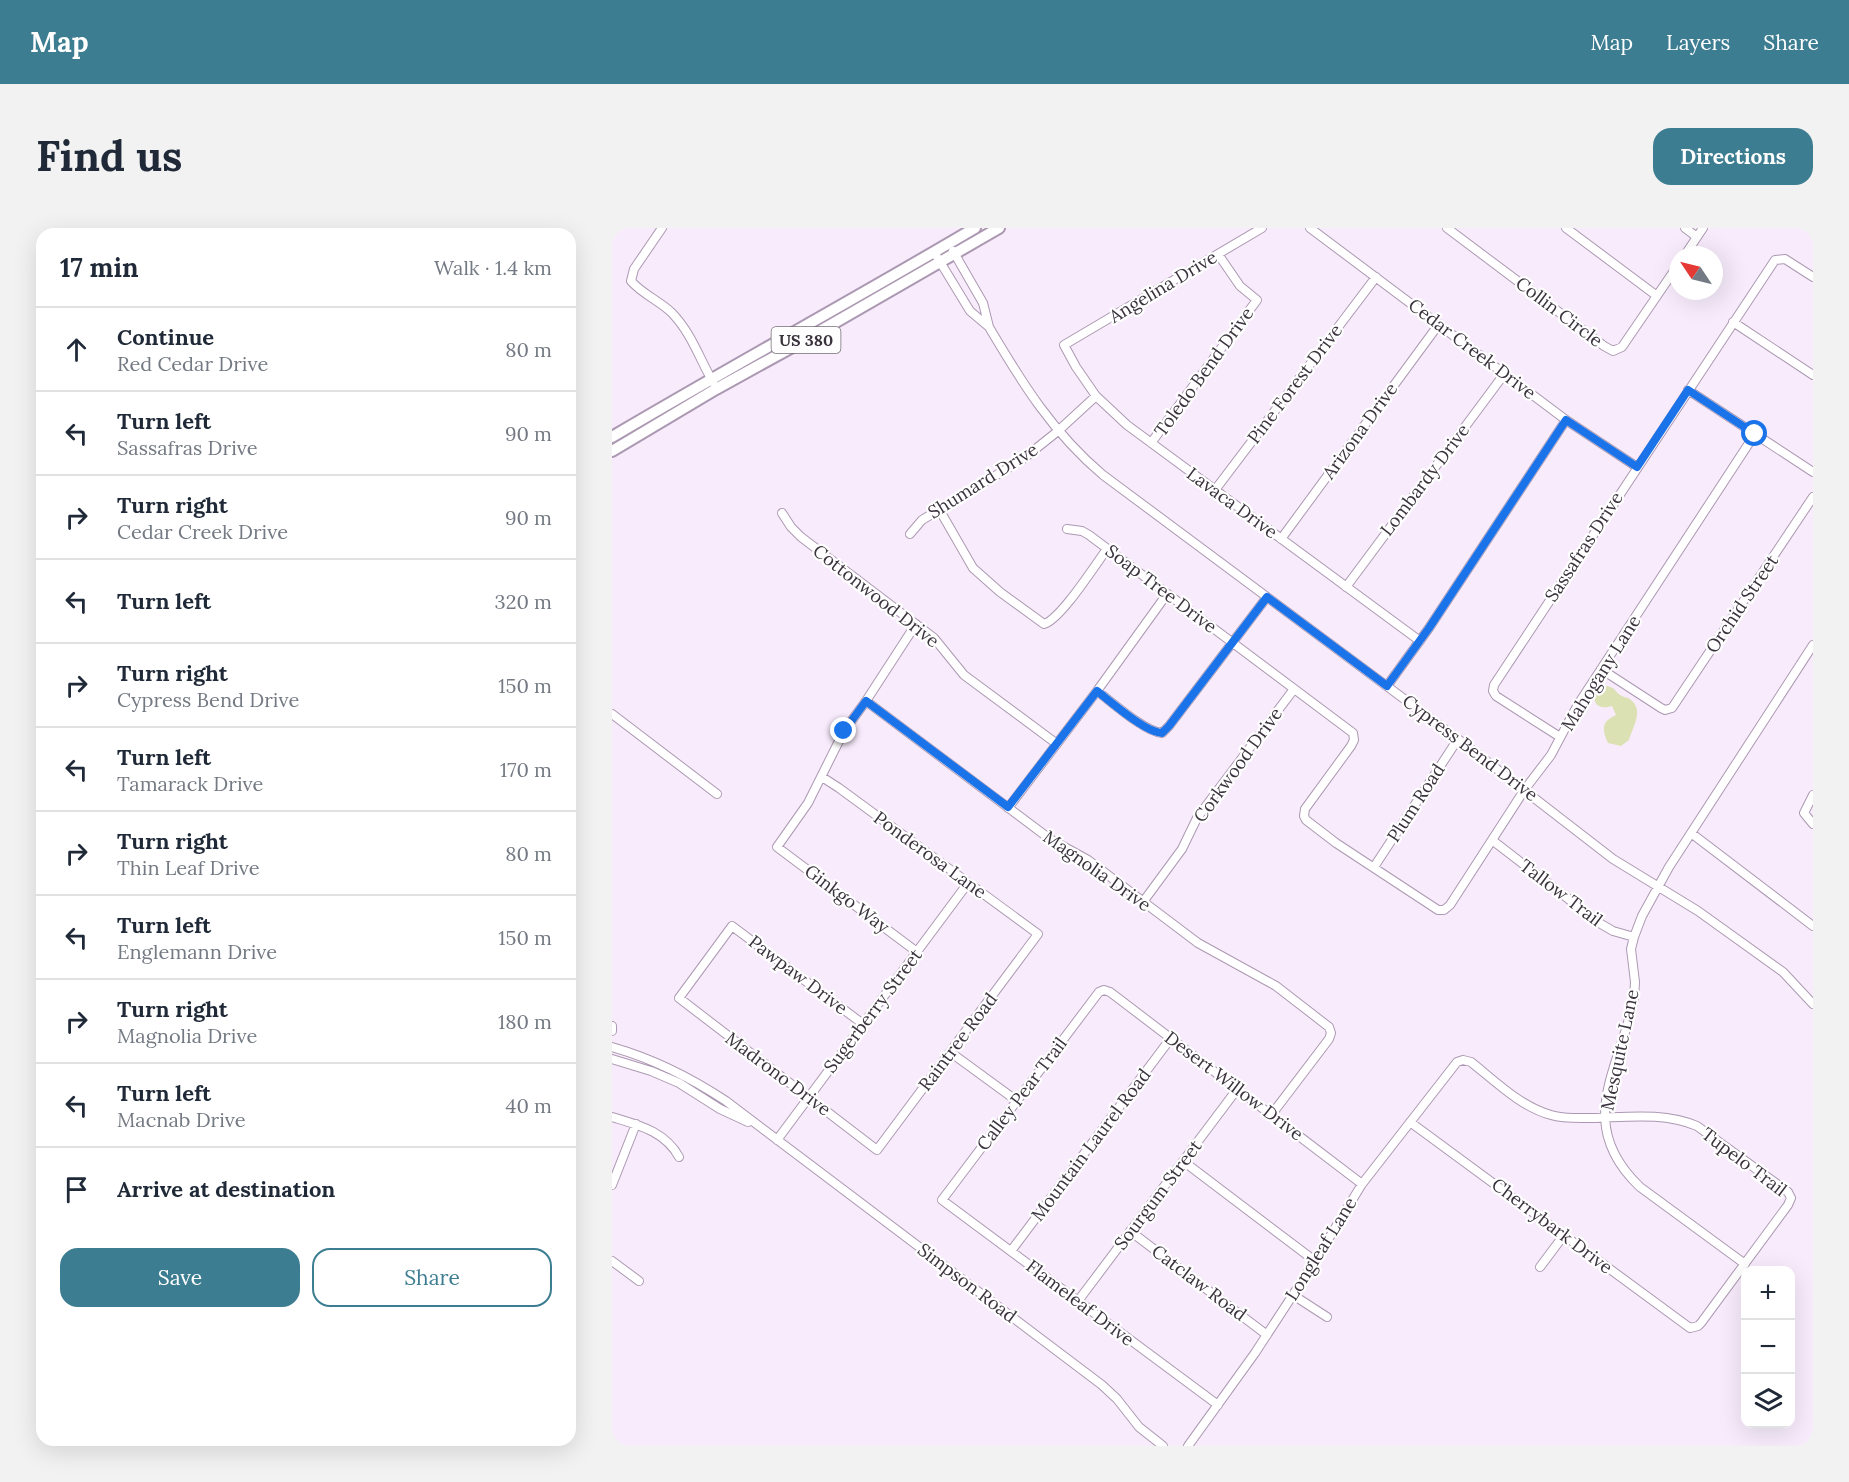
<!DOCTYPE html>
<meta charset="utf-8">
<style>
body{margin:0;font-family:Lora,serif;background:#f2f2f3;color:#1f2937}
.controls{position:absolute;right:18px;bottom:18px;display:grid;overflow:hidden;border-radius:12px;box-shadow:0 6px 24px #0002}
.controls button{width:54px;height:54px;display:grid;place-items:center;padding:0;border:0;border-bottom:2px solid #e0e1e3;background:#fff;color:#1f2937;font:30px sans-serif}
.compass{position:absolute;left:1057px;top:18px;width:54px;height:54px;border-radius:50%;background:#fff;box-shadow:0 6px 24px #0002;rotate:305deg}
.stop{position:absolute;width:18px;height:18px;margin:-14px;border:4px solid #1a73e8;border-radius:50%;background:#fff}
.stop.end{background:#1a73e8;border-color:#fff;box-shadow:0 2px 6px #0008}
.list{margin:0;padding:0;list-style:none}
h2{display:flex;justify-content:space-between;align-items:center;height:78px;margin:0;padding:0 24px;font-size:26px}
h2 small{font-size:20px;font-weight:400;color:#747a83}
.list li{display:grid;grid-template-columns:39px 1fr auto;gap:18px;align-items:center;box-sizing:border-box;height:84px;padding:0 24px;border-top:2px solid #e0e1e3}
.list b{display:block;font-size:22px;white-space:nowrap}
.list p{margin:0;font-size:20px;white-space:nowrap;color:#747a83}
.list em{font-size:20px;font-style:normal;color:#747a83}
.actions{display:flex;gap:12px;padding:18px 24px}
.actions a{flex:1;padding:14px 0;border:2px solid #3d7d91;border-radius:18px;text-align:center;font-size:21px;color:#3d7d91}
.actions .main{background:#3d7d91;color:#fff}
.icon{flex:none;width:33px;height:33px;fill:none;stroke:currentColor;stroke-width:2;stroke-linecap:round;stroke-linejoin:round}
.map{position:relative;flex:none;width:1201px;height:1218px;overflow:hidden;border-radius:18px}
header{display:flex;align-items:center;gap:36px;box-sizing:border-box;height:84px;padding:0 30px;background:#3d7d91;color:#fff}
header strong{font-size:28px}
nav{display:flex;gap:33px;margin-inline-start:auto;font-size:21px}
.intro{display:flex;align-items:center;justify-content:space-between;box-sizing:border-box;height:144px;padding:0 36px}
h1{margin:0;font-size:42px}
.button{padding:15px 27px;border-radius:18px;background:#3d7d91;color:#fff;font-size:21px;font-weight:700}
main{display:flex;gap:36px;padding:0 36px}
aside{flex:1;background:#fff;border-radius:18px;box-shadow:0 6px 24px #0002}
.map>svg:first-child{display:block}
.green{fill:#dce1b4}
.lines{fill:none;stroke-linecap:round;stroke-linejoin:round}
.minor-casing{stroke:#ac98b2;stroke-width:10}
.highway-casing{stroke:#ac98b2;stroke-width:14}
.minor{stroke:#fff;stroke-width:8}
.highway{stroke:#fff;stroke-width:10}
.route{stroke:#1a73e8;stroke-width:8}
.labels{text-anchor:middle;stroke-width:4.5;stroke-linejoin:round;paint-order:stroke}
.shield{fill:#fefefe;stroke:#756f76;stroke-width:1.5}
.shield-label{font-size:16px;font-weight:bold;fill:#3a323c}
.street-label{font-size:18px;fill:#3a323c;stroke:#fefefe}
</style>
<header>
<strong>Map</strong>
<nav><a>Map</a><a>Layers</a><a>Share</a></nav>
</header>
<div class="intro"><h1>Find us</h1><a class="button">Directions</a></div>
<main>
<aside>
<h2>17 min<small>Walk · 1.4 km</small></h2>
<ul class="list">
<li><svg class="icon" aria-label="ahead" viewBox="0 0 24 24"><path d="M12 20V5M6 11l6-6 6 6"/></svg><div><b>Continue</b><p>Red Cedar Drive</p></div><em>80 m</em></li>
<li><svg class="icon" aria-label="left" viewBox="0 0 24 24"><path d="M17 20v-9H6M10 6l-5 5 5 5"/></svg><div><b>Turn left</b><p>Sassafras Drive</p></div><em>90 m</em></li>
<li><svg class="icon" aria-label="right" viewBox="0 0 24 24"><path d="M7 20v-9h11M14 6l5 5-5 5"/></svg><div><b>Turn right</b><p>Cedar Creek Drive</p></div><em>90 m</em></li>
<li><svg class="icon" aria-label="left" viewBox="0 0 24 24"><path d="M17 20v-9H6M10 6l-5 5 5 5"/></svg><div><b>Turn left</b></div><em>320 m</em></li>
<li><svg class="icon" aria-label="right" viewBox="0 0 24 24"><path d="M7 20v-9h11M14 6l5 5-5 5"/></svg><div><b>Turn right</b><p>Cypress Bend Drive</p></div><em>150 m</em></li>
<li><svg class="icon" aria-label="left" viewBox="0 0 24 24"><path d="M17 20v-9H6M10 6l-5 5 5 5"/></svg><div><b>Turn left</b><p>Tamarack Drive</p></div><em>170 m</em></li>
<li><svg class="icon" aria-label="right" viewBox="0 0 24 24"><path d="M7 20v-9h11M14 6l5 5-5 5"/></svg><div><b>Turn right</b><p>Thin Leaf Drive</p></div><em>80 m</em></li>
<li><svg class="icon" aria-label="left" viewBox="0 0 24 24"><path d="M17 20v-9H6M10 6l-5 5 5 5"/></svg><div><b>Turn left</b><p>Englemann Drive</p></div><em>150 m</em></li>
<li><svg class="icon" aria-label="right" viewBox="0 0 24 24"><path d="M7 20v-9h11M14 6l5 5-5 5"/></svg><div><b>Turn right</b><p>Magnolia Drive</p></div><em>180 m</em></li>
<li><svg class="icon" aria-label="left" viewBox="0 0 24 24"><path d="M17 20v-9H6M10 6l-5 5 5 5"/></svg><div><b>Turn left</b><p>Macnab Drive</p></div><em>40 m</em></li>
<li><svg class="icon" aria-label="arrive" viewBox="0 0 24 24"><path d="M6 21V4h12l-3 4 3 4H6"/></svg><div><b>Arrive at destination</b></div></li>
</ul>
<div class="actions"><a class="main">Save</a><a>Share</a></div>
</aside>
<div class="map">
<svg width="1201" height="1218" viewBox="0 0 1201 1218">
<rect width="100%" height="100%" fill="#f8ecfc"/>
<!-- green -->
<path class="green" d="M995 458C1005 460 1003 465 1010 468 1015 471 1014 468 1019 472 1032 483 1021 498 1017 512L1009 518 996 515C990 501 989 494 1004 487L1000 478C980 485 976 463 995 458Z"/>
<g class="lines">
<defs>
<path id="minor" d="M50 0 22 41 19 53C30 66 48 73 60 85 80 106 87 130 101 154
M650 0 452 117 464 139 484 168 515 197 808 413
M698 0 954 192 1025 239
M835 0 992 118 1001 123 1010 119 1066 37
M954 0 1045 68
M1073 0 1085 9
M322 24 358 83 377 99 371 75 341 23
M1073 27 1091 0
M1121 94 1201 147
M377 99C410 155 441 205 491 247L846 511 1001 631 1086 683 1171 744 1201 776
M1076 162 1201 244
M539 215 645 72 628 58 606 26
M603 262 764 49
M327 281 361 340 388 364 432 396C449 391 483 337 495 321
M170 285 179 299 189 309 322 410 352 447 445 516
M455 301 470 303 477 307 741 505 742 512 739 518 693 581 692 588 694 592 724 615 826 682H832L838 677 913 561 939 527 965 478 1143 206
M298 306 310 292 411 231 446 203 484 168
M669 311 827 96
M734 359 893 145
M304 396 254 473 232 503 196 575 165 619 305 724
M989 441 1049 480 1053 482 1060 480 1201 269
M775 458 817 400 954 192
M485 463C500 474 533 504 550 505L557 498 655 369
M254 473 438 611 476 632 586 715 664 758 717 799 719 805 717 811 660 886
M0 486 105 566
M948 509 884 468 881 463 882 457 1163 32 1173 31 1201 49
M210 549 227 560 426 706 265 922 67 770 120 698 251 796
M1201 567 1192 585 1201 596
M396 580 485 463 555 366
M1079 605 1201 698
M880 612 989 696 1001 703 1022 709
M762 639 846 511
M531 674 570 621 585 590 682 461
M0 798V803
M0 819C42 831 78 849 114 873L490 1157 505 1171 527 1199 551 1218
M338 824 405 873
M0 831 39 843 67 855 108 881 136 894
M0 889C26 897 53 903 67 929
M165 912 356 655
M571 933 703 1033
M0 957 24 896
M518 1003 655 1107
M399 1023 559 810
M0 1033 27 1053
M1133 1036 1028 959C962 896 1007 843 1022 771L1023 754 1019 721 1022 709 1030 688 1057 639 1201 417
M928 1039 952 1007
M681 1067 715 1089
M466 1073 626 860
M606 1177 330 972 487 764 492 762 498 764 750 956
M576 1218 643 1125 703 1033 750 956 845 834 851 832 859 834C883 853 909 879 939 887 952 891 967 890 981 890 1016 889 1052 884 1085 898L1176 964 1179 970 1176 977 1089 1095 1086 1098 1078 1100 798 894"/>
<path id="highway" d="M0 209C120 138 243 71 363 0
M0 223 104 161 182 118 387 0"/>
</defs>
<!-- minor casing -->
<use href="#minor" class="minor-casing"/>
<!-- highway casing -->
<use href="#highway" class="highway-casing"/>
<!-- minor -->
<use href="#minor" class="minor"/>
<!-- highway -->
<use href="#highway" class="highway"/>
</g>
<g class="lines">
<!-- route -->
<path class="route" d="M232 503 254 473 396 579 485 463C499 474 533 504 550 505L557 498 655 369 775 458 817 400 954 192 1025 239 1076 162 1143 206"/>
</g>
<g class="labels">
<!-- shield labels -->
<rect class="shield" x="159.5" y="99" width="69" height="26" rx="4.5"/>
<g class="shield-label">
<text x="194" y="118">US 380</text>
</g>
<!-- street labels -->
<g class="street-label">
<text transform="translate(551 59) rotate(-31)" y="6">Angelina Drive</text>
<text transform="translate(947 84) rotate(37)" y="6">Collin Circle</text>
<text transform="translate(860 121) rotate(37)" y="6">Cedar Creek Drive</text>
<text transform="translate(592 144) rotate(-54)" y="6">Toledo Bend Drive</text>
<text transform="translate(683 156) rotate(-53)" y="6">Pine Forest Drive</text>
<text transform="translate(748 203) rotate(-54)" y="6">Arizona Drive</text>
<text transform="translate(813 252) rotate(-53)" y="6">Lombardy Drive</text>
<text transform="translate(371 253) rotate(-32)" y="6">Shumard Drive</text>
<text transform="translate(620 275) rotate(36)" y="6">Lavaca Drive</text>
<text transform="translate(972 319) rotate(-57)" y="6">Sassafras Drive</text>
<text transform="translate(549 361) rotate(37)" y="6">Soap Tree Drive</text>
<text transform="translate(264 368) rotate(38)" y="6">Cottonwood Drive</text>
<text transform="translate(1130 376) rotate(-56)" y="6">Orchid Street</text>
<text transform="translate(989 445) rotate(-58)" y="6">Mahogany Lane</text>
<text transform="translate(858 520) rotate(37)" y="6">Cypress Bend Drive</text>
<text transform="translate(626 537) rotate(-54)" y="6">Corkwood Drive</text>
<text transform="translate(804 575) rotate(-57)" y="6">Plum Road</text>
<text transform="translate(318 627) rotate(36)" y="6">Ponderosa Lane</text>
<text transform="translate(485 643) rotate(35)" y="6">Magnolia Drive</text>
<text transform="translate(949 665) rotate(37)" y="6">Tallow Trail</text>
<text transform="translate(235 671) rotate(37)" y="6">Ginkgo Way</text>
<text transform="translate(186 747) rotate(37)" y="6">Pawpaw Drive</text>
<text transform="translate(261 783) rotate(-53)" y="6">Sugerberry Street</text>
<text transform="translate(346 814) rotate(-53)" y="6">Raintree Road</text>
<text transform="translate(1008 822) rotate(-78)" y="6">Mesquite Lane</text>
<text transform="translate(166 846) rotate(37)" y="6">Madrono Drive</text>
<text transform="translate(622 858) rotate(37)" y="6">Desert Willow Drive</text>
<text transform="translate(410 866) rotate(-53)" y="6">Calley Pear Trail</text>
<text transform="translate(479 917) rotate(-53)" y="6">Mountain Laurel Road</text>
<text transform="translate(1132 934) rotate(37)" y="6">Tupelo Trail</text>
<text transform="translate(546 967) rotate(-53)" y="6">Sourgum Street</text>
<text transform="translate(940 998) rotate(37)" y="6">Cherrybark Drive</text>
<text transform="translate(709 1021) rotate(-58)" y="6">Longleaf Lane</text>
<text transform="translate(355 1055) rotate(37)" y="6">Simpson Road</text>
<text transform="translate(587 1055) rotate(37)" y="6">Catclaw Road</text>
<text transform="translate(468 1075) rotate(37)" y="6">Flameleaf Drive</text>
</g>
</g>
</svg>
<div class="controls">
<button>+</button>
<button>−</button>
<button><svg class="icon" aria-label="layers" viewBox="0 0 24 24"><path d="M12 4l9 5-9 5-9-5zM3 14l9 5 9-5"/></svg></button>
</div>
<svg class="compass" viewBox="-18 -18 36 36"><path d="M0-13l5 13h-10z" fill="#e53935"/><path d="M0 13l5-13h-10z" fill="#747a83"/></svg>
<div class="stop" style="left:1143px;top:206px"></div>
<div class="stop end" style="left:232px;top:503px"></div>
</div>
</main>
